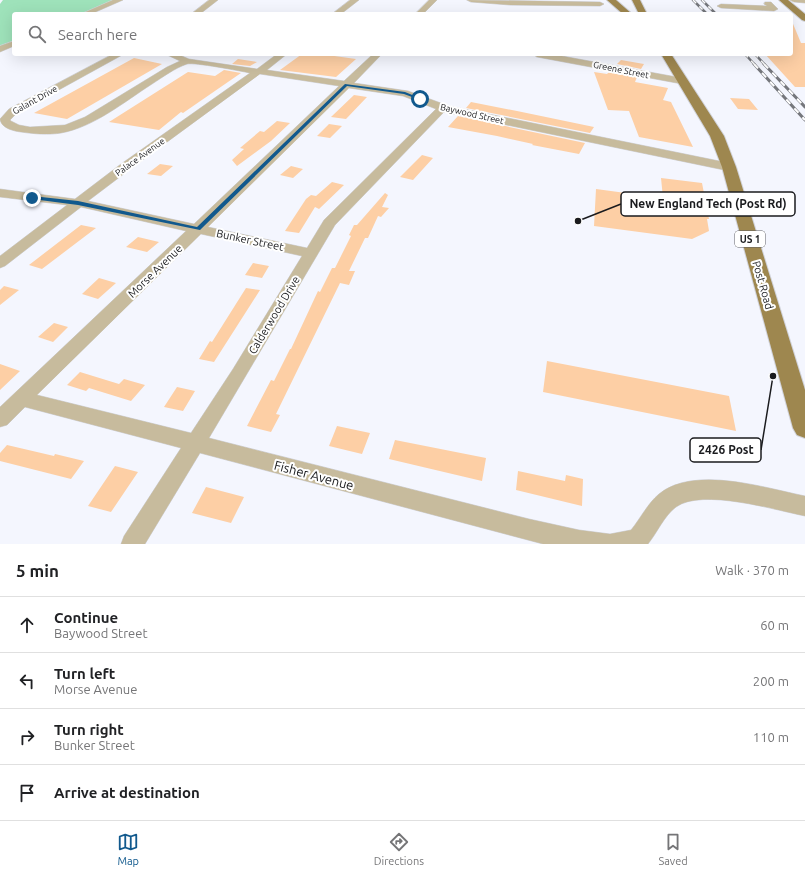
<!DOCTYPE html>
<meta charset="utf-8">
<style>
body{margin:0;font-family:Ubuntu,sans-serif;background:#f6f6f6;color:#202124}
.stop{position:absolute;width:12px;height:12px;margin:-9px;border:3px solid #11598d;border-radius:50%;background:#fff}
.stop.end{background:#11598d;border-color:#fff;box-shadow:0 1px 4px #0008}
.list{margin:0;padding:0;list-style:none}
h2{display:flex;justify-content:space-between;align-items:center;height:52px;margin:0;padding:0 16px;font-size:17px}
h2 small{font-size:13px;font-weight:400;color:#757577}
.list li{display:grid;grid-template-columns:26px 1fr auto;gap:12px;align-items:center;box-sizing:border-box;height:56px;padding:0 16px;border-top:1px solid #e0e0e0}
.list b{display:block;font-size:15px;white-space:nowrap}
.list p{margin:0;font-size:13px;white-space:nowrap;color:#757577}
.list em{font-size:13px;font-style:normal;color:#757577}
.icon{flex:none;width:22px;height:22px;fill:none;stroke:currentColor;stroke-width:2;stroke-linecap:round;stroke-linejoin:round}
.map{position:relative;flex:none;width:805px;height:544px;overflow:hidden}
.search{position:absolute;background:#fff;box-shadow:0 4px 16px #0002;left:12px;right:12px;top:12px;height:44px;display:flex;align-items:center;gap:10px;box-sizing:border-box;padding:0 14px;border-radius:4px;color:#757577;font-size:15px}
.sheet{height:276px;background:#fff}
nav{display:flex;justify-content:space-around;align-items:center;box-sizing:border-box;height:56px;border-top:1px solid #e0e0e0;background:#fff;font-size:11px;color:#757577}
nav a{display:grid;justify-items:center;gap:2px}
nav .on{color:#11598d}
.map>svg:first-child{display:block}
.green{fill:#9ee2ba}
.building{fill:#fdcfa5}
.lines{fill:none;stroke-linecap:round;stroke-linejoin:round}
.minor-casing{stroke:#d1d3da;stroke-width:1}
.major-casing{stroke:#d1d3da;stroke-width:2}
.minor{fill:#c7bb9d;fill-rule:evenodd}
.major{fill:#9e874f;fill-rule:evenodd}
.rail-far1-casing{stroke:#75777c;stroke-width:2.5}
.rail-casing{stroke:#75777c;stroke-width:3}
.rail-far1{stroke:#fff;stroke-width:1.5;stroke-dasharray:4.5;stroke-linecap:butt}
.rail{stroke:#fff;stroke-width:2;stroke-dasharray:6;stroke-linecap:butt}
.route{fill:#11598d}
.labels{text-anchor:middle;stroke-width:4;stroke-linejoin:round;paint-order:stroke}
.far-street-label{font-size:9px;fill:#1a1b1e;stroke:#fff}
.shield{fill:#fff;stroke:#5f5f62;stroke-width:1}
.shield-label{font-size:10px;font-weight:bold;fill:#1a1b1e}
.street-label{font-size:11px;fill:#1a1b1e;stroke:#fff}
.near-street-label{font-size:13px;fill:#1a1b1e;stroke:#fff}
.leader{fill:none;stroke:#1a1b1e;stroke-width:1.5}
.callout-dot{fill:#1a1b1e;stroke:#fff;stroke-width:1.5}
.callout{fill:#fff;stroke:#1a1b1e;stroke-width:1.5}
.callout-label{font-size:12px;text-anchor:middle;font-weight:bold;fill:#1a1b1e}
</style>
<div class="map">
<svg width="805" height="544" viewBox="0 0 805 544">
<rect width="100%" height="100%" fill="#f4f6fe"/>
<!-- green -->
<path class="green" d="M3 0H115L81 14H14V41L0 47V4Z"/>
<!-- building -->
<path class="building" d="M791 19 801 43H805V87H795L765 54H791Z
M302 54H320L356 59 336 77 280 70Z
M134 58 162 64 67 119 34 113Z
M238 59 257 62 250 66 232 64Z
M621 60 644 64 641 69 617 64Z
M224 70 241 73 183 113 181 112 159 130 109 122 188 72 215 76Z
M594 72 607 74 609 72 637 77 635 82 668 88 663 100 671 102 693 147 639 137 629 111 608 110Z
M354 95 367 97 346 119 331 117Z
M730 98 749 99 758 110 738 109Z
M471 102 517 111 594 127 590 133 466 108Z
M458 116 585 143 579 154 532 145 533 144 497 136 448 127Z
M277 121 290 123 271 141 237 166 232 160 244 149 240 148 260 131 264 132Z
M329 124 342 126 330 138 317 136Z
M422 155 433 158 413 180 400 177Z
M160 164 173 166 161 176 147 174Z
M291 166 303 169 293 178 280 175Z
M661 178 702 183 709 219H707L709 231 692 239 594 226 596 189 663 198Z
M332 182 344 185 319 209 315 207 299 233 285 231 306 199 311 195 316 196Z
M385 193 388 195 382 207 389 208 381 217 378 216 368 238H365L349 271H355L349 285 340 283 276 414 280 415 271 432 247 426 271 380 274 381 290 349H291L318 291 320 292 332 268H335L351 236 349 235 354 225H357Z
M81 225 96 228 42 269 29 265Z
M138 237 159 242 147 252 126 247Z
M253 263 269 266 262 278 245 275Z
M99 278 116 283 98 299 82 294Z
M4 286 19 290 0 305V290Z
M246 288 260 290 214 362 199 359 210 341 212 342Z
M54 323 68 327 53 342 38 337Z
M547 361 729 396 736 431 543 392Z
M0 364 20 371 0 390Z
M80 372 119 384 124 379 145 385 131 401 89 388 86 391 67 385Z
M177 387 195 391 183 411 164 407Z
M337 426 370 433 362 454 329 446Z
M395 440 486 458 482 481 389 459Z
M7 445 54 456 55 454 84 461 71 479 0 461V453Z
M115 466 138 472 111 512 88 506Z
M518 471 565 481 566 475 583 479 582 506 516 490Z
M206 487 244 497 231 523 192 513Z"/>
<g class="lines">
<defs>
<path id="minor" d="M113 0H123L91 14H81Z
M209 0H218L200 14H191Z
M350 0H359L341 14H332Z
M429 0H437L423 14H415Z
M467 0 600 2 604 4 600 6 510 5 471 2Z
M790 0H805V3L794 2Z
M765 2H771L778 9 774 11 721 8 717 6 721 4 767 6 764 4Z
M14 41V46L0 52V46Z
M113 54H124L17 113 10 120 11 121 19 125 30 127 65 125 85 117 167 67 180 61 165 54H177L189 59 257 69 277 54H287L267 70 344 81 373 54H382L354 83 408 91 449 106 729 163 733 164 735 167 733 170 729 171 444 112 335 225 209 438 529 519 579 530 610 534 631 530C640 519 648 503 659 494 694 465 765 488 805 496V516C775 510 702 488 676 507 664 516 657 533 648 544H543L200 453 145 544H121L124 536 181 448 25 407 7 425 0 427V407L186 231 81 207 5 266 0 268V256L67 205 0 197V189L75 199 121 164 250 73C240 71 194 62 187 64 175 68 163 77 152 84 124 102 94 127 61 133 49 135 34 134 21 132 13 131 1 128 0 119L9 109ZM260 74 339 86 194 224 88 201 129 170ZM349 88 403 96 436 109 324 220 307 248 208 227ZM201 234 302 256 233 369 191 433 37 395Z
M533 54H551L682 78 687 81 682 84 537 57Z"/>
<path id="major" d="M607 0H616L632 14H623Z
M632 0H640L647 14H639Z
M779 0H788L805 14V21L802 20Z
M661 54H671L724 136 736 167 805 390V438L797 435 793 428 722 167 710 136Z"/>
</defs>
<!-- minor casing -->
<use href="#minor" class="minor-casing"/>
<!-- major casing -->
<use href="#major" class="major-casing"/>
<!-- minor -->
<use href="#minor" class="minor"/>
<!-- major -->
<use href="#major" class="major"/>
<defs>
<path id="rail-far1" d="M693 0 707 14
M702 0 716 14
M745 54 755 65
M755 54 765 65"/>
<path id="rail" d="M754 64 805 120
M764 64 805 107"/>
</defs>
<!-- rail-far1 casing -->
<use href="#rail-far1" class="rail-far1-casing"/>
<!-- rail casing -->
<use href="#rail" class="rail-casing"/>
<!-- rail-far1 -->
<use href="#rail-far1" class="rail-far1"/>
<!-- rail -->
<use href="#rail" class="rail"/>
</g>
<!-- route -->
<path class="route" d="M345 84 405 92 422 99 420 100 404 94 347 86 200 230 78 205 32 199 29 198 32 196 78 201 197 227Z"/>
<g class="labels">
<!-- far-street labels -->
<g class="far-street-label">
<text transform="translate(621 70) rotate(11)" y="3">Greene Street</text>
<text transform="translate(35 100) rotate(-29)" y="3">Galant Drive</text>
<text transform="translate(472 114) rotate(13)" y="3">Baywood Street</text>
<text transform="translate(140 157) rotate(-36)" y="3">Palace Avenue</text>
</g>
<!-- shield labels -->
<rect class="shield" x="735" y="231" width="30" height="16" rx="3"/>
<g class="shield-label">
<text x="750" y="243">US 1</text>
</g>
<!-- street labels -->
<g class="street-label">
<text transform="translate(250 240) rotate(12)" y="4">Bunker Street</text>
<text transform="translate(155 271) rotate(-44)" y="4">Morse Avenue</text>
<text transform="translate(763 285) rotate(74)" y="4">Post Road</text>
<text transform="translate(274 315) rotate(-59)" y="4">Calderwood Drive</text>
</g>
<!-- near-street labels -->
<g class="near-street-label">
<text transform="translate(314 475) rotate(15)" y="5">Fisher Avenue</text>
</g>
</g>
<!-- callouts -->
<path class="leader" d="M578 221L621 204M773 376L761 450"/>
<g class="callout-dot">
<circle cx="578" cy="221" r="4"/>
<circle cx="773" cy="376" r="4"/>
</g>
<g class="callout">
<rect x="621" y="192" width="174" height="24" rx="4"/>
<rect x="690" y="438" width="71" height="24" rx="4"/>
</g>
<g class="callout-label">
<text x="708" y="208">New England Tech (Post Rd)</text>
<text x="726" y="454">2426 Post</text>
</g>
</svg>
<div class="stop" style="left:420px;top:99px"></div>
<div class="stop end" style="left:32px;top:198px"></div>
<div class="search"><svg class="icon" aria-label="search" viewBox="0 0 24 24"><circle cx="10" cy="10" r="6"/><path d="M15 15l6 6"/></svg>Search here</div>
</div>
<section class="sheet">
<h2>5 min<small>Walk · 370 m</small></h2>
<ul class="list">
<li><svg class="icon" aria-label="ahead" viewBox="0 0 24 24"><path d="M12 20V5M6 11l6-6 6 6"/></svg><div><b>Continue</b><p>Baywood Street</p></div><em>60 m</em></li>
<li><svg class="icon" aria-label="left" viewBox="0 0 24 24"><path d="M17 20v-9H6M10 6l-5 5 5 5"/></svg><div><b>Turn left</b><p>Morse Avenue</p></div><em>200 m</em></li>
<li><svg class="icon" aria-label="right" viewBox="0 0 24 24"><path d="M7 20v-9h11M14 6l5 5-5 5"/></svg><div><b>Turn right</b><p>Bunker Street</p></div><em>110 m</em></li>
<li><svg class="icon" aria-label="arrive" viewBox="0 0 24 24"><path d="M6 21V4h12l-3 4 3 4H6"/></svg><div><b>Arrive at destination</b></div></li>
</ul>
</section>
<nav>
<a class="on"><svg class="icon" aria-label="map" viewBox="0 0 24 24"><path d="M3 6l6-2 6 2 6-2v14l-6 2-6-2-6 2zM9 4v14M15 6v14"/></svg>Map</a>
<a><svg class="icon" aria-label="directions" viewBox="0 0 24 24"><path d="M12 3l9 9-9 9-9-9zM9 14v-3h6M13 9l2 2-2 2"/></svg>Directions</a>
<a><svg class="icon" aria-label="saved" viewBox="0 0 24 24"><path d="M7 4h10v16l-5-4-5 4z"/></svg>Saved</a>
</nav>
